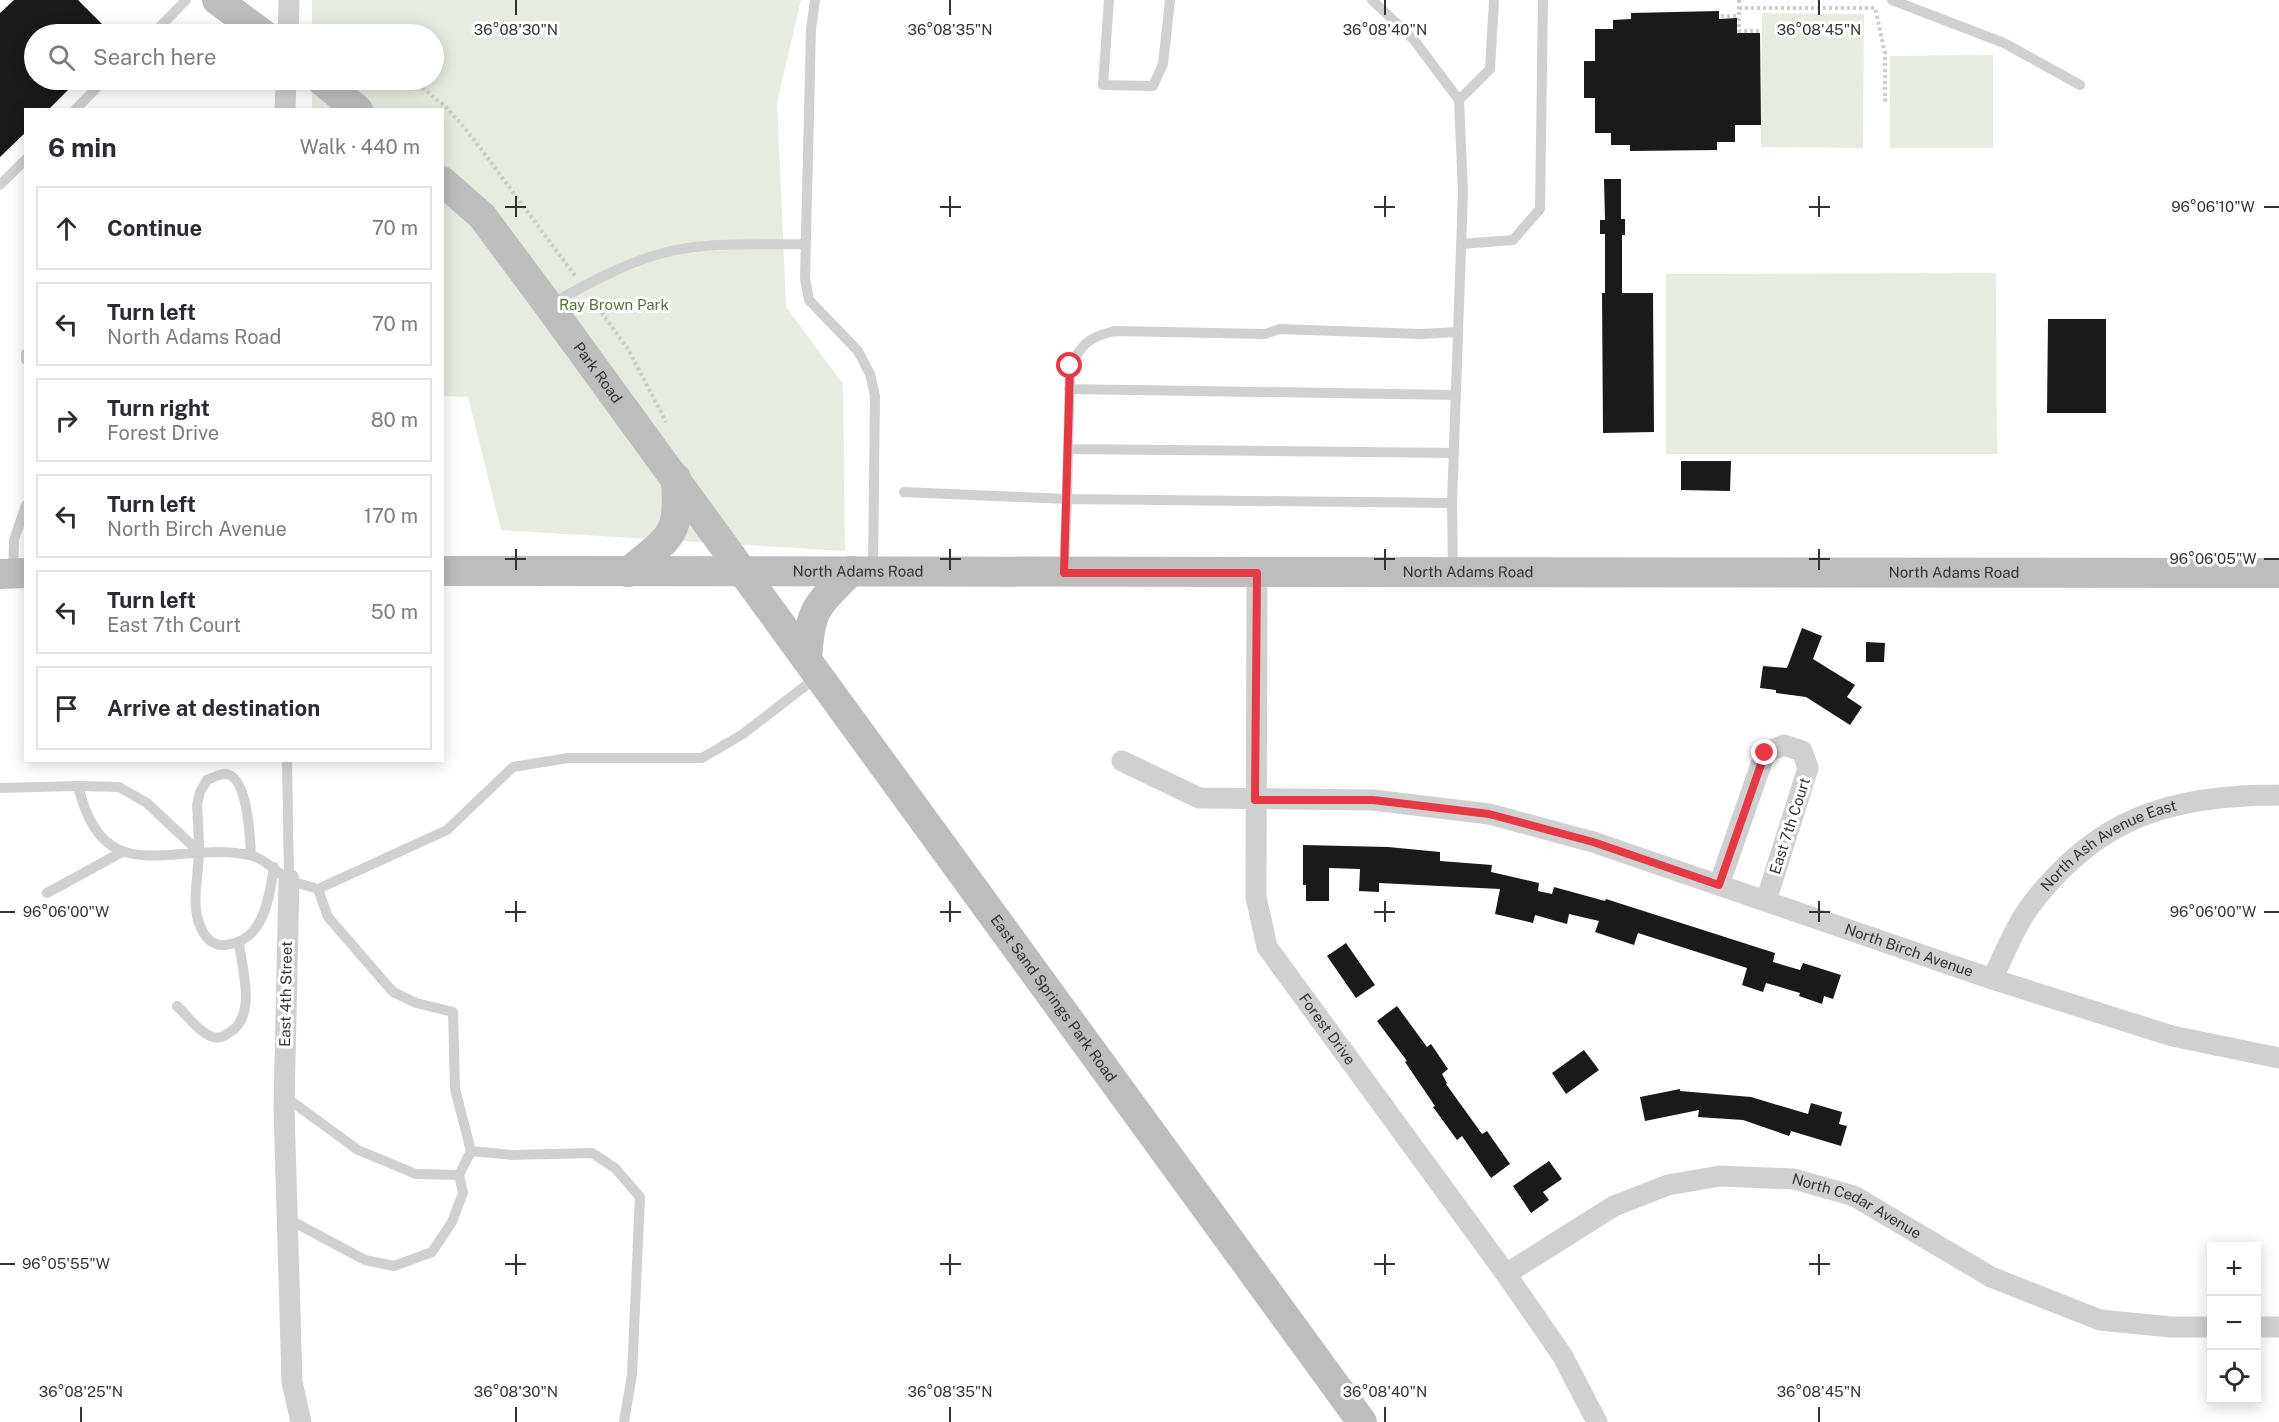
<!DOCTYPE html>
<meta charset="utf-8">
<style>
body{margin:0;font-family:"Public Sans",sans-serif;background:#f2f2f3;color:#2b2b33}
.controls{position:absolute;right:18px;bottom:18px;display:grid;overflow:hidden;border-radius:0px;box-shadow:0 3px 15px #0003}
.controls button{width:54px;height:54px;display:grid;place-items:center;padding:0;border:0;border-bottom:2px solid #e1e1e2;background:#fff;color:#2b2b33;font:30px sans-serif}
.stop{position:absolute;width:18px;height:18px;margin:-14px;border:4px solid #e63946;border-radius:50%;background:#fff}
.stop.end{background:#e63946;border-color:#fff;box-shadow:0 2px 6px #0008}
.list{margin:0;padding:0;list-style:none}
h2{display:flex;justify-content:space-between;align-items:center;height:78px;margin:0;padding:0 24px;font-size:26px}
h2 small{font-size:20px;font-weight:400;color:#7c7c81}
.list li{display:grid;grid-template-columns:39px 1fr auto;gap:18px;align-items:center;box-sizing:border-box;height:84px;margin:0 12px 12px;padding:0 12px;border:2px solid #e1e1e2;border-radius:0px}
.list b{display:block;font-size:22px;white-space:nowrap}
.list p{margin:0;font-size:20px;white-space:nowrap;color:#7c7c81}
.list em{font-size:20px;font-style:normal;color:#7c7c81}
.icon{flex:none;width:33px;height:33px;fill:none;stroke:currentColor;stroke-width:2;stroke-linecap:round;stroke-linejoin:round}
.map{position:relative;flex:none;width:2279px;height:1422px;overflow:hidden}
.search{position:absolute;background:#fff;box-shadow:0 3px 15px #0003;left:24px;top:24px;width:420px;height:66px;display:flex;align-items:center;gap:15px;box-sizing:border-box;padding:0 21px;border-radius:33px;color:#7c7c81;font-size:22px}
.panel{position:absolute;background:#fff;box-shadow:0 3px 15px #0003;left:24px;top:108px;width:420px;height:654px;border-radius:0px}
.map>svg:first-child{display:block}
.green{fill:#e6ecdf}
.building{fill:#1a1a1a}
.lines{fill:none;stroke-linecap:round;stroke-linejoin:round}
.path{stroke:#cdcdcd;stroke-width:4;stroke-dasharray:3 3;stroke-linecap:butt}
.lane{stroke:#d0d0d0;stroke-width:10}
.street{stroke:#d0d0d0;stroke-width:21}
.secondary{stroke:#bdbdbd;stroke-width:30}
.route{stroke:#e63946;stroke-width:8}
.ticks{fill:none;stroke:#333;stroke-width:2}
.labels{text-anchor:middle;stroke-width:6;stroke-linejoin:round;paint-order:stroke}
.park-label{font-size:15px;fill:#56703f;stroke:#fff}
.street-label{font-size:15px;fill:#333;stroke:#fff}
.ticks-label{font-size:15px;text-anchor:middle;fill:#333;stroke:#fff;stroke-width:6;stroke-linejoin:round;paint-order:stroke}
</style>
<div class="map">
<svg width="2279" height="1422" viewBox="0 0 2279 1422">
<rect width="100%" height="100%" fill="#fff"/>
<!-- green -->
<path class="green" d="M312 0H801L777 102 786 307 843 384 845 551 501 530 468 397 443 396 442 110H312V80H434V34H312Z
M1762 13 1864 14 1863 148 1761 147Z
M1993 55V148H1890V56Z
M1996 273 1997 454H1666V274Z"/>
<!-- building -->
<path class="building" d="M14 0H78L112 34H34V80H78L48 110H26V132L0 157V13Z
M1719 11V19L1737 18V33H1760L1761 125H1735V142H1717V150L1630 151V145H1611V133H1595V98H1584V61H1595V29H1613V20L1631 19V13Z
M1604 179H1621V219H1625V235H1622V293H1653L1654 432 1603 433 1602 293H1605V234H1600V220H1605Z
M2048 319H2106V413H2047Z
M1681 461H1731L1730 491 1681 490Z
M1802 628 1822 636 1813 659 1855 685 1847 697 1862 707 1850 725 1806 697 1776 693V690L1760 688 1763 666 1787 668Z
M1866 642 1885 643 1884 662H1866Z
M1303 845 1388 847 1440 852V861L1492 865 1491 872 1539 883 1538 891 1552 894 1554 887 1605 901 1606 899 1775 953 1773 962 1800 970 1803 963 1841 975 1833 999 1824 996 1822 1004 1799 996 1800 993 1766 983 1763 992 1742 985 1747 968 1638 933 1634 945 1595 932 1599 921 1569 914 1567 924 1535 915 1533 923 1495 914 1500 889 1379 883V892L1359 891 1360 869 1329 868V901H1306V885H1303Z
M1346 943 1375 985 1356 998 1327 956Z
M1397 1006 1427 1047 1431 1044 1448 1069 1442 1074 1447 1083 1446 1084 1482 1134 1487 1131 1510 1164 1491 1178 1462 1136 1457 1140 1433 1107 1435 1106 1405 1062 1407 1061 1377 1021Z
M1584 1050 1599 1070 1566 1094 1552 1073Z
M1680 1089V1091L1751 1097 1808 1114 1811 1103 1842 1112 1839 1124 1847 1126 1841 1146 1791 1131 1789 1136 1743 1120 1698 1117 1699 1110 1645 1121 1640 1097Z
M1549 1161 1562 1179 1543 1192 1549 1200 1531 1213 1513 1186Z"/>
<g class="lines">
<!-- path -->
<path class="path" d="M1739 0V31H1759
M1739 8H1875L1885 53V100H1890
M1721 16H1739
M413 80 447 108 472 137 576 277
M591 298 628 349 666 422"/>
<!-- lane -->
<path class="lane" d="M815 0 811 29 805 278 809 300 858 351 870 374 875 396 873 568
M1109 0 1103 85 1153 86 1163 64 1170 0
M1372 0 1414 40 1459 100 1463 192 1452 503 1453 569
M1892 0 2004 43 2080 85
M153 34 186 0
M1459 100 1490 69 1494 0
M75 110 104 80
M0 185 26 159
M1461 244 1513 240 1540 209 1543 0
M551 304C587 284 623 264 663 253 708 241 760 245 805 244
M26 354V360
M1069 389 1456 395
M1068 449 1454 453
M904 492 1067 499 1064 569
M1452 503 1067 499 1070 366C1083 343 1089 337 1115 331L1265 334 1280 329 1420 334 1458 332
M13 572 14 540 26 505
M287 760 289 879
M0 788 78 786
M199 852 147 803 119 787 78 786C104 894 171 840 249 855 264 858 275 871 288 879 297 884 309 886 318 889L447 830 513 767 568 758H702L743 734 818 676
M251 855C250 838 248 775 225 774 219 774 212 778 207 780L200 792 197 805C198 820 199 835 199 851 199 875 190 906 201 928 206 939 213 946 225 945 264 942 269 898 274 867
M318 889 328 917 393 992 416 1003 453 1012 455 1089 471 1151 512 1155 592 1153 615 1168 640 1197 632 1375 624 1422
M47 893 122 852
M177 1006C187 1015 199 1033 213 1037 220 1039 224 1036 230 1032 257 1016 242 968 239 943
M284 1096 358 1150 416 1174 459 1175 471 1151
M288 1219 365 1260 394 1266 432 1252 452 1222 463 1193 459 1175"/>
<!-- street -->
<g class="street">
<path d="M288 34 289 0"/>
<path d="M285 110 286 80"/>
<path id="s1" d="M1257 573 1256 897 1267 947 1506 1274 1562 1355 1597 1422"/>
<path id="s2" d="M1122 761 1199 798 1373 800 1489 814 1593 842 1992 979 2172 1036 2279 1058"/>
<path d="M289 879 284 1108 292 1382 301 1422"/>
<path d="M1719 885 1765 753 1784 745 1802 751 1808 768 1766 901"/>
<path id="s3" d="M1992 979C2004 956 2013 930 2028 909 2095 818 2169 795 2279 795"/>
<path id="s4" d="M1506 1274 1614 1206 1668 1185 1720 1176 1794 1179 1854 1196 1991 1277 2100 1320 2171 1327H2212"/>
<path d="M2256 1327H2279"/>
</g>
<!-- secondary -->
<g class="secondary">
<path d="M217 0 263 34"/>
<path d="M321 80 358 110"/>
<path id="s5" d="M442 181 482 216 549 306 1362 1422"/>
<path id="s6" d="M442 571 2279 573"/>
<path d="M628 572C672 535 680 537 676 478"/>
<path d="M0 574 26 573"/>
<path d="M807 660C810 608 815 608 851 571"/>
</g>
</g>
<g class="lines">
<!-- route -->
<path class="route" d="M1070 366 1064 573H1257L1255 800H1373L1489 814 1593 842 1719 885 1765 753"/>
</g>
<!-- ticks -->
<path class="ticks" d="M516 0V15M950 0V15M1385 0V15M1819 0V15M516 196V217M950 196V217M1385 196V217M1819 196V217M505 207H526M940 207H961M1374 207H1395M1809 207H1830M2264 207H2279M516 549V570M950 549V570M1385 549V570M1819 549V570M505 559H526M940 559H961M1374 559H1395M1809 559H1830M2264 559H2279M516 901V922M950 901V922M1385 901V922M1819 901V922M0 912H15M505 912H526M940 912H961M1374 912H1395M1809 912H1830M2264 912H2279M516 1254V1275M950 1254V1275M1385 1254V1275M1819 1254V1275M0 1264H15M505 1264H526M940 1264H961M1374 1264H1395M1809 1264H1830M81 1407V1422M516 1407V1422M950 1407V1422M1385 1407V1422M1819 1407V1422"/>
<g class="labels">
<!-- park labels -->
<g class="park-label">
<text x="614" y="310">Ray Brown Park</text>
</g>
<!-- street labels -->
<g class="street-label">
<text dy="5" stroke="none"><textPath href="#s5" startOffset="248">Park Road</textPath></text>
<text dy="5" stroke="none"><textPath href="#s6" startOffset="416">North Adams Road</textPath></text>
<text dy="5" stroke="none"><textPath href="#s6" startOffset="1026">North Adams Road</textPath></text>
<text dy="5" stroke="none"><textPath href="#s6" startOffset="1512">North Adams Road</textPath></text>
<text transform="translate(1790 826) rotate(-72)" y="5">East 7th Court</text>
<text dy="5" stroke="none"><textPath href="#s3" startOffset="184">North Ash Avenue East</textPath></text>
<text dy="5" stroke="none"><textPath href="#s2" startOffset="818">North Birch Avenue</textPath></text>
<text transform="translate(286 994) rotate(-89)" y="5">East 4th Street</text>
<text dy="5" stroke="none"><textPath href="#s5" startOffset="1022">East Sand Springs Park Road</textPath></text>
<text dy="5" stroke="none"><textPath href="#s1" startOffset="477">Forest Drive</textPath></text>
<text dy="5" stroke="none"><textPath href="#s4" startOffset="381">North Cedar Avenue</textPath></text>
</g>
</g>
<g class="ticks-label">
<text x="516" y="35">36°08'30"N</text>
<text x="950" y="35">36°08'35"N</text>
<text x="1385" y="35">36°08'40"N</text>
<text x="1819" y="35">36°08'45"N</text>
<text x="2213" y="212">96°06'10"W</text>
<text x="2213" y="564">96°06'05"W</text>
<text x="2213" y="917">96°06'00"W</text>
<text x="66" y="917">96°06'00"W</text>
<text x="66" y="1269">96°05'55"W</text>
<text x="81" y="1397">36°08'25"N</text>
<text x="516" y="1397">36°08'30"N</text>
<text x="950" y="1397">36°08'35"N</text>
<text x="1385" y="1397">36°08'40"N</text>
<text x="1819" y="1397">36°08'45"N</text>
</g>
</svg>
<div class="controls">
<button>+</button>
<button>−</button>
<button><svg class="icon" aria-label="locate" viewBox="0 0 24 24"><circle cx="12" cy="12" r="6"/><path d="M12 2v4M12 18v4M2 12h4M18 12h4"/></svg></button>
</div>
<div class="stop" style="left:1070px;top:366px"></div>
<div class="stop end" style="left:1765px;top:753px"></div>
<div class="search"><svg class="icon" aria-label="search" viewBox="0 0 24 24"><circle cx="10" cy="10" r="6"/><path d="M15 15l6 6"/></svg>Search here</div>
<section class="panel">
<h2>6 min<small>Walk · 440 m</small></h2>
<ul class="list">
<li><svg class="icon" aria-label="ahead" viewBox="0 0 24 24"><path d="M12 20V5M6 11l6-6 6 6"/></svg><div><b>Continue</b></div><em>70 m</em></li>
<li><svg class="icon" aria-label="left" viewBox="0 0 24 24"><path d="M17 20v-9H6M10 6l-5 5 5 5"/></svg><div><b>Turn left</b><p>North Adams Road</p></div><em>70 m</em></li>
<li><svg class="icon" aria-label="right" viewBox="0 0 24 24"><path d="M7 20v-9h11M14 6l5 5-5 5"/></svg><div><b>Turn right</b><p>Forest Drive</p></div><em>80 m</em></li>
<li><svg class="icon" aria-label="left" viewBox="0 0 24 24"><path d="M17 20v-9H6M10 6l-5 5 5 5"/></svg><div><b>Turn left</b><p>North Birch Avenue</p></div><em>170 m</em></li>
<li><svg class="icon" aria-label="left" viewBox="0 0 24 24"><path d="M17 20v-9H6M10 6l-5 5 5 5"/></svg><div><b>Turn left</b><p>East 7th Court</p></div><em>50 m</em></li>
<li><svg class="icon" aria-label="arrive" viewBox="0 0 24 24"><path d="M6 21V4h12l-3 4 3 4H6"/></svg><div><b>Arrive at destination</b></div></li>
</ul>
</section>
</div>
